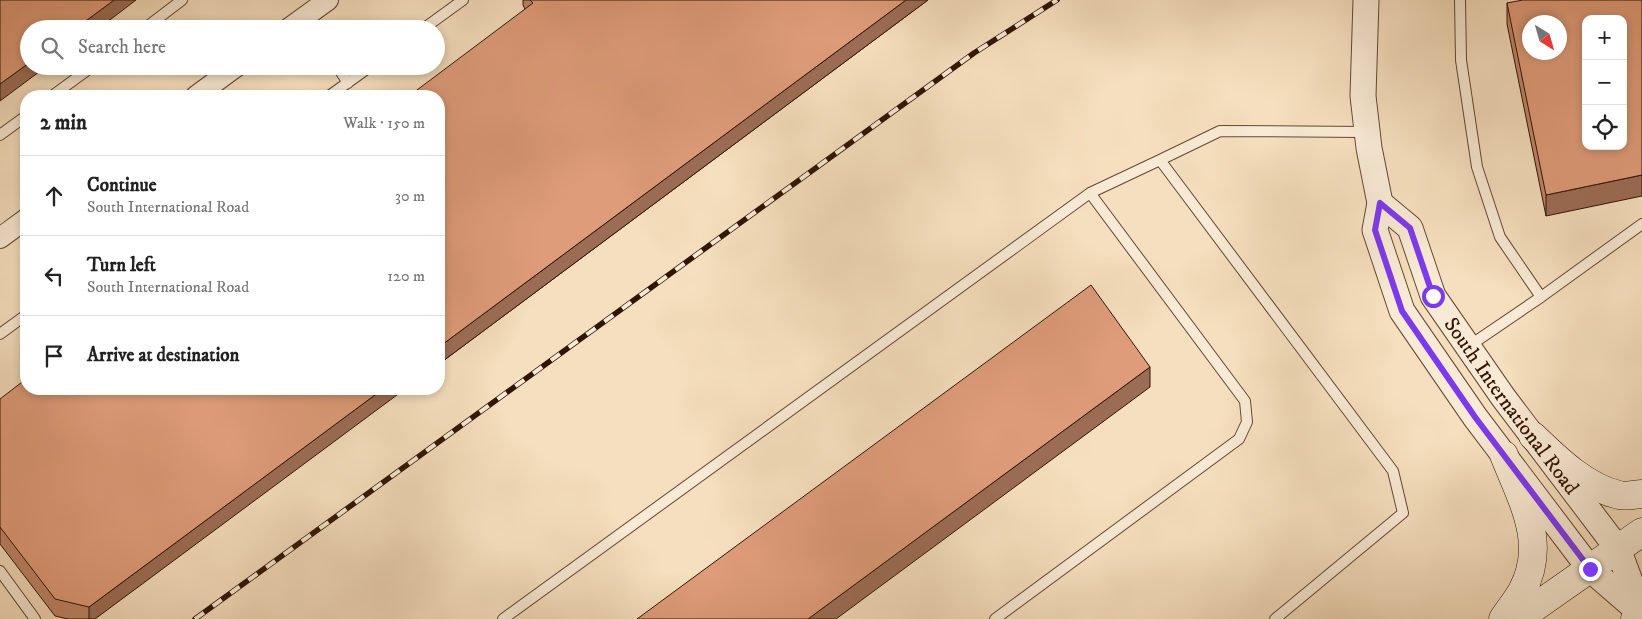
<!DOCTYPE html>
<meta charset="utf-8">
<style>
body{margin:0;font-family:"IM FELL DW Pica",serif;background:#f2f2f2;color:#222}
.controls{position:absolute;right:15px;top:15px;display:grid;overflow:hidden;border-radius:10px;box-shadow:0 2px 8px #0003}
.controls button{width:45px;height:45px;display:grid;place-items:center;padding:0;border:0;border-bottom:1px solid #e0e0e0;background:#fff;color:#222;font:25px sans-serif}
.compass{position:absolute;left:1522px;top:15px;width:45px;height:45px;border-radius:50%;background:#fff;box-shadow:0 2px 8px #0003;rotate:143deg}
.stop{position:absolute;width:15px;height:15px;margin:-11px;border:4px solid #7c3aed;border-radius:50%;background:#fff}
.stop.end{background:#7c3aed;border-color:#fff;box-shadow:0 1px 5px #0008}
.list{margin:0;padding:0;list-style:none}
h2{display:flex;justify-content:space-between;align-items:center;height:65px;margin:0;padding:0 20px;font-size:21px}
h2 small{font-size:16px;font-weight:400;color:#767676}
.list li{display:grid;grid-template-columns:32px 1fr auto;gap:15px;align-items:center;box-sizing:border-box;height:80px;padding:0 20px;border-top:1px solid #e0e0e0}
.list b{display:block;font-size:19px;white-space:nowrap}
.list p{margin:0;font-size:16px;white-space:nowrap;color:#767676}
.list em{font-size:16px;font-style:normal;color:#767676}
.icon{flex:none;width:28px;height:28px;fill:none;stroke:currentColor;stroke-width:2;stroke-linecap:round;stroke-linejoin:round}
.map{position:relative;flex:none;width:1642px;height:619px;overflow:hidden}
.search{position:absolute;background:#fff;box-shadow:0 2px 8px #0003;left:20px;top:20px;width:425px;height:55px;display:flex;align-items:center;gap:12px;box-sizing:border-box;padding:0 18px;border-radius:28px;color:#767676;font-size:19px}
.panel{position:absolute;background:#fff;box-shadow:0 2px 8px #0003;left:20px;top:90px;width:425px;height:305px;border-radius:20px}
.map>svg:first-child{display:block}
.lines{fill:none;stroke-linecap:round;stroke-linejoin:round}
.service-casing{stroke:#624833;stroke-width:12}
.minor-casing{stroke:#624833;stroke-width:22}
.tertiary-casing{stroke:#624833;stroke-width:27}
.secondary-casing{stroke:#301505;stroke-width:29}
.service{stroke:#f9ead5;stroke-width:10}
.minor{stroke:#f9ead5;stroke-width:20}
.tertiary{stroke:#f9ead5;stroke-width:25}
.secondary{stroke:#f9ead5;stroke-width:28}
.rail-casing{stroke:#301505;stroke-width:5.5}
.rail{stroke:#f9ead5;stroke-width:4;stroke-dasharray:11;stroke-linecap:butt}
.wall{fill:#c08669;stroke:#301505}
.shaded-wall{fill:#9c6d55;stroke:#301505}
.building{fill:#df9c7a;stroke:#301505;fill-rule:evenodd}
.route{stroke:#7c3aed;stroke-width:6}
.labels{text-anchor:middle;stroke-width:4;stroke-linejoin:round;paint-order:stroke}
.street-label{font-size:21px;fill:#301505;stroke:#f9ead5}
</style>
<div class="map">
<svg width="1642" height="619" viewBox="0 0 1642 619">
<rect width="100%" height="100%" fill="#f6dfbe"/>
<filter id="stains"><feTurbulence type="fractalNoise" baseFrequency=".004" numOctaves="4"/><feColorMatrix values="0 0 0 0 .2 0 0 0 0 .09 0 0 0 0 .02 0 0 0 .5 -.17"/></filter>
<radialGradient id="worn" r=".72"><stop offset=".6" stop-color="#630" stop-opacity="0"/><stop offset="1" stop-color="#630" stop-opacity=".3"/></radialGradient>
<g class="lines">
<defs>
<path id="service" d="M1460 0 1461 60 1477 167 1500 237 1541 297 1469 346
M144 29 182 0
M423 29 463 0
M337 66 348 83
M52 96 93 66
M329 96 371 66
M0 135 26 116
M1541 297 1642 224
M0 334 26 315
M0 571 35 619
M503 619 1090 193 1160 160
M995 619 1239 439 1247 422 1245 401 1090 193
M1275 619 1403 513 1393 471 1160 160 1220 131 1366 132"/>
<path id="minor" d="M288 29 328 0
M196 96 237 66
M0 238 26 219"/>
<g id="tertiary">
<path d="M1366 0 1363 96 1369 148 1380 203 1375 230 1402 311 1475 417 1590 569 1642 614"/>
<path id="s1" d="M1380 203 1410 228 1433 296 1503 397 1618 549 1642 613"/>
</g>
<path id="secondary" d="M1533 436C1557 459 1585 487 1619 495 1626 497 1635 494 1642 494
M1503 619C1509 610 1517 600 1522 591 1548 543 1522 501 1504 455
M1518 619 1642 532
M1635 619 1642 614"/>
</defs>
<!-- service casing -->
<use href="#service" class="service-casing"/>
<!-- minor casing -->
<use href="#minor" class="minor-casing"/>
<!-- tertiary casing -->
<use href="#tertiary" class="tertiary-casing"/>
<!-- secondary casing -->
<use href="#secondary" class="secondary-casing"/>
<!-- service -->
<use href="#service" class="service"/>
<!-- minor -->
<use href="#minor" class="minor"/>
<!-- tertiary -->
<use href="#tertiary" class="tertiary"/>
<!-- secondary -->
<use href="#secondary" class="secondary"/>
<defs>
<path id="rail" d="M195 619 974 53 1057 0"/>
</defs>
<!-- rail casing -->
<use href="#rail" class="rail-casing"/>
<!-- rail -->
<use href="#rail" class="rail"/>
</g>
<!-- wall -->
<path class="wall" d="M523 0H928L439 364V96L525 9 523 5Z
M1642 0 1546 216 1507 24V3Z
M0 399 95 619H68L55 616 0 544Z"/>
<!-- shaded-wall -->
<path class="shaded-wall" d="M114 0H136L98 29H75Z
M906 0H928L439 364V347Z
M29 63V66H47L0 101V84Z
M1642 175V196L1546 216V195Z
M1150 367V387L836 619H808Z
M383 389H405L95 619H89V607Z"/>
<!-- building -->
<path class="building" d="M0 0H114L75 29H29V63L0 84Z
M530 0H906L439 347V96H409L533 3Z
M1523 0H1642V175L1546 195 1507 3ZM1586 19H1623V146H1586ZM1530 22H1560V52H1530Z
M1091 285 1150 367 808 619H637Z
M26 379V389H383L89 607 55 599 0 527V399Z"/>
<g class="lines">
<!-- route -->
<path class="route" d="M1433 296 1410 228 1380 203 1375 230 1402 311 1475 417 1590 569"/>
</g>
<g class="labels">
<!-- street labels -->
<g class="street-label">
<text dy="7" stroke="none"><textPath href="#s1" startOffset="246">South International Road</textPath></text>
</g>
</g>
<rect width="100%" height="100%" filter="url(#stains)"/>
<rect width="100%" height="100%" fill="url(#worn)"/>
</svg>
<div class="controls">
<button>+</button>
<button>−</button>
<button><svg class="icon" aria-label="locate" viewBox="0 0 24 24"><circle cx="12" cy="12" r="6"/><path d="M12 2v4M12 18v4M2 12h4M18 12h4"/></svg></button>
</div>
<svg class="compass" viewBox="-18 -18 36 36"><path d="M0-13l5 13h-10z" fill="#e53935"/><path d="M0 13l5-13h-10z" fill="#767676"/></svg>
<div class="stop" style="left:1433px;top:296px"></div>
<div class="stop end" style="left:1590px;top:569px"></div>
<div class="search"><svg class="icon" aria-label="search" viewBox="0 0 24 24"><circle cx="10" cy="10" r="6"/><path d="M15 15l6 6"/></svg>Search here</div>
<section class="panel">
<h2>2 min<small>Walk · 150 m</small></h2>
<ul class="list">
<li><svg class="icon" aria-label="ahead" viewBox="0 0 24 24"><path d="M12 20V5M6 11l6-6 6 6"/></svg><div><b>Continue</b><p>South International Road</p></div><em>30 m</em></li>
<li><svg class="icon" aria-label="left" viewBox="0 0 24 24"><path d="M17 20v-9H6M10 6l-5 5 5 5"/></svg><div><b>Turn left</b><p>South International Road</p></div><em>120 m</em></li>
<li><svg class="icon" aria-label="arrive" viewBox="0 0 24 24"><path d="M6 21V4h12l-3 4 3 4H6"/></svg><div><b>Arrive at destination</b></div></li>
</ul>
</section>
</div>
